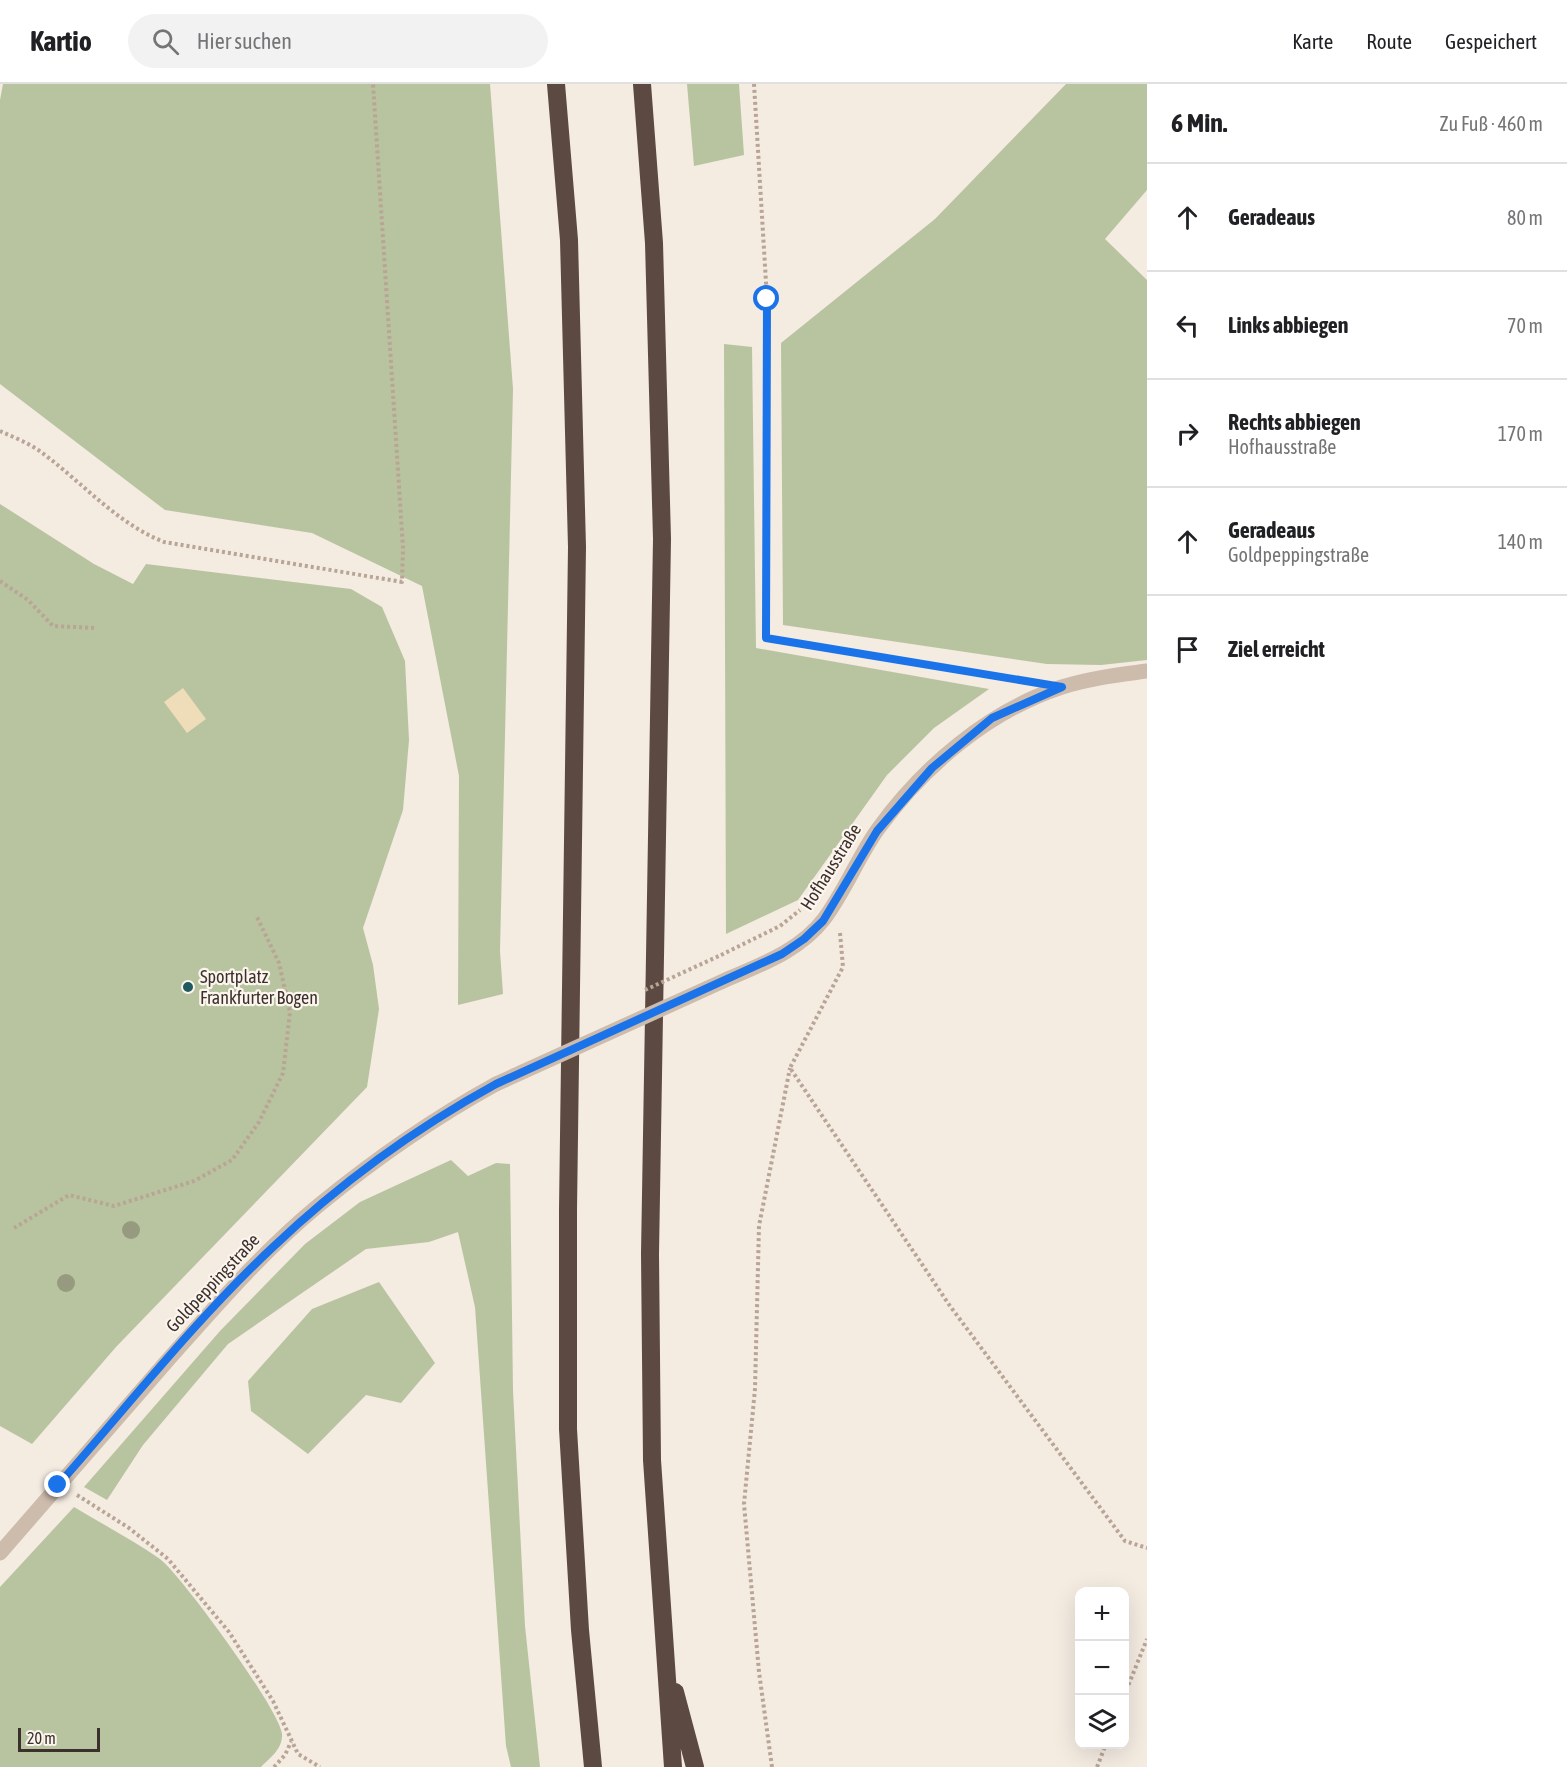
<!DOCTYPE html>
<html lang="de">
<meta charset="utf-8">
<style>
body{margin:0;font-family:"Asap Condensed",sans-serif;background:#f2f2f2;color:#202124}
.controls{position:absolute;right:18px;bottom:18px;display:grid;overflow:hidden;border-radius:12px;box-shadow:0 6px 24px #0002}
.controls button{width:54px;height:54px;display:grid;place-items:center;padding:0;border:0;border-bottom:2px solid #e0e0e0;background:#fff;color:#202124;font:30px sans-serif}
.scale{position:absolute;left:18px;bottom:15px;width:82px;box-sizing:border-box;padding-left:6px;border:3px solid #3b302b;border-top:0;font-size:16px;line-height:21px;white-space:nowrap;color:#3b302b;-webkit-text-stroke:4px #fbf5ee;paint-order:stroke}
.stop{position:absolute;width:18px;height:18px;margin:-14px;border:4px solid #1a73e8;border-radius:50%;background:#fff}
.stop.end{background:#1a73e8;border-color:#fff;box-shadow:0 2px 6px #0008}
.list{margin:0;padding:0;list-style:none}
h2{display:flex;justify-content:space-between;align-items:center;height:78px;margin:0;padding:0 24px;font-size:26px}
h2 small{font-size:20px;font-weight:400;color:#757577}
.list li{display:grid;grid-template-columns:39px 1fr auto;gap:18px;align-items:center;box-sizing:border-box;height:108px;padding:0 24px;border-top:2px solid #e0e0e0}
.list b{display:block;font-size:22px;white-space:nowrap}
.list p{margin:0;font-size:20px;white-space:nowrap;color:#757577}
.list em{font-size:20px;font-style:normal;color:#757577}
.icon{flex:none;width:33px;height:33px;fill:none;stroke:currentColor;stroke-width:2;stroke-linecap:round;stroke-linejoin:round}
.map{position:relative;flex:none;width:1147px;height:1683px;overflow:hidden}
header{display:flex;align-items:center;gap:36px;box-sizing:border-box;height:84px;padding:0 30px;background:#fff;border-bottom:2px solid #e0e0e0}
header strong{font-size:28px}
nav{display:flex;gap:33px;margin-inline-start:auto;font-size:21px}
.search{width:420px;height:54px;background:#f2f2f2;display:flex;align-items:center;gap:15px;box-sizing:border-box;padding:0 21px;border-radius:33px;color:#757577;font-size:22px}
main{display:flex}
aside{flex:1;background:#fff}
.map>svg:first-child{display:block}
.green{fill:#b8c4a0}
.sand{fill:#efdcb8}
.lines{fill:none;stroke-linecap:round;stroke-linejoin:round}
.path{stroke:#b9a596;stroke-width:4;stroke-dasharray:3 3;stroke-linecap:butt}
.minor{stroke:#cdbbac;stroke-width:15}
.highway{stroke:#5c4a42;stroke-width:18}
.path-bridge{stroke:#b9a596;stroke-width:4;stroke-dasharray:3 3;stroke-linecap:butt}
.minor-bridge{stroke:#cdbbac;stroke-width:15}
.tree{fill:#969b7f}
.route{stroke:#1a73e8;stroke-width:8}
.poi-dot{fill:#1f5a5e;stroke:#fbf5ee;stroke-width:2}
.labels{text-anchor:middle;stroke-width:4.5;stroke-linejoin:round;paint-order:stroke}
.street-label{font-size:18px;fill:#3b302b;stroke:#fbf5ee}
.poi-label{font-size:18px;fill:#3b302b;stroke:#fbf5ee;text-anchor:start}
</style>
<header>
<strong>Kartio</strong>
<div class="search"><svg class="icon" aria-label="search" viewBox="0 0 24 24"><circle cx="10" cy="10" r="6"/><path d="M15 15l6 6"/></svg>Hier suchen</div>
<nav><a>Karte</a><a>Route</a><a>Gespeichert</a></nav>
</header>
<main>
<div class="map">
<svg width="1147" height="1683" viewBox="0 0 1147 1683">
<rect width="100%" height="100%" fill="#f4ebe1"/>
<!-- green -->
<path class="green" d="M3 0H490L513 305 500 867 503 910 458 921 459 692 422 502 312 449 165 426 0 300V16Z
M687 0H739L744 71 694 82Z
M1066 0H1147V106L1105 155 1147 196V576L1101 581 1047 580 783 541 781 259 935 135Z
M724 260 752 263 756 564 989 605 934 644 887 691 798 816 726 850Z
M0 420 94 480 133 500 146 480 351 505 382 523 405 577 409 656 403 726 363 844 373 881 379 925 367 1003 116 1263 32 1360 0 1342Z
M451 1076 468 1092 496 1079 510 1080 513 1307 525 1542 540 1683H511L506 1662 475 1223 458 1148 429 1158 366 1165 228 1260 143 1361 107 1416 84 1403 220 1247 305 1160 360 1118Z
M379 1198 435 1279 401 1319 366 1311 308 1370 251 1327 248 1297 312 1225Z
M74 1423C102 1440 133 1456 160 1475 181 1491 280 1626 282 1650 283 1665 270 1674 261 1683H0V1503Z"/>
<!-- sand -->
<path class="sand" d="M183 604 206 635 187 649 164 618Z"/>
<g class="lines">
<!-- path -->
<path class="path" d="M754 0 767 215 766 554 1017 597
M0 347C13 353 29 359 41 368 82 398 116 439 164 458L402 498 403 464 373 0
M0 497 28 516 53 542 96 544
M840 849 843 883 790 984 950 1222 1125 1457 1147 1464
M721 871 780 842 800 826
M14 1144 69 1111 114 1122 194 1097 232 1076 259 1038 283 989 290 928 279 879 257 833
M77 1411 129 1444 168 1475 229 1548 273 1617 298 1670 320 1683
M1124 1612 1147 1555
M274 1683 285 1671 291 1658
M772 1683 759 1588 744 1420 755 1305 759 1142 790 984
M1097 1683 1106 1660"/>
<!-- minor -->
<path class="minor" d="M721 898C757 882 799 868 824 835 845 807 858 773 878 745 923 683 988 627 1062 603 1090 594 1118 591 1147 587
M0 1469C55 1405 111 1341 167 1277 215 1223 263 1167 319 1121 374 1076 434 1034 496 1000"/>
<!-- highway -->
<path class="highway" d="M556 0 569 156 577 463 568 1126V1345L580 1546 593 1683
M642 0 654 159 662 455 650 1170 652 1376 673 1683
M675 1608 695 1683"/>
<!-- path-bridge -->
<path class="path-bridge" d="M645 906 721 871"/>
<!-- minor-bridge -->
<path class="minor-bridge" d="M496 1000 721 898"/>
</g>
<!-- trees -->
<g class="tree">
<circle cx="131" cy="1146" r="9"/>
<circle cx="66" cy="1199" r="9"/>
</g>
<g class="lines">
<!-- route -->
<path class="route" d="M58 1401C127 1323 195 1236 272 1164 338 1101 416 1044 496 1000L782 870 804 855 823 837 877 747 932 684 992 634 1062 603 766 554 767 215"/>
</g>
<!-- markers -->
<circle class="poi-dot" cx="188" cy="903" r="6"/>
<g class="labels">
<!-- street labels -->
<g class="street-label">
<text transform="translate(831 783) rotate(-58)" y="6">Hofhausstraße</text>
<text transform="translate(213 1199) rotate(-47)" y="6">Goldpeppingstraße</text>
</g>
<!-- poi labels -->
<g class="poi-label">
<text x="200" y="899">Sportplatz<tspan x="200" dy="21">Frankfurter Bogen</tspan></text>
</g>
</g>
</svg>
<div class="controls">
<button>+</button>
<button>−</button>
<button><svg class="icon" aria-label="layers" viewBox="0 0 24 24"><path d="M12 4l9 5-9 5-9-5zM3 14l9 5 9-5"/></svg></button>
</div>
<div class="scale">20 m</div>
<div class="stop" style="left:767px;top:215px"></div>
<div class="stop end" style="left:58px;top:1401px"></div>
</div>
<aside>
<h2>6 Min.<small>Zu Fuß · 460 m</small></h2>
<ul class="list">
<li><svg class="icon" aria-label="ahead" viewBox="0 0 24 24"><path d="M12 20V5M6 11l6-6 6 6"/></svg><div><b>Geradeaus</b></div><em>80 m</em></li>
<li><svg class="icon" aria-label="left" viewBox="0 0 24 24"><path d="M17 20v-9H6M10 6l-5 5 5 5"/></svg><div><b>Links abbiegen</b></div><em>70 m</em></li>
<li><svg class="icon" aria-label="right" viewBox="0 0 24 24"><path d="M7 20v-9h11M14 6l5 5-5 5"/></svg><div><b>Rechts abbiegen</b><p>Hofhausstraße</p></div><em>170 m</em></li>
<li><svg class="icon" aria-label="ahead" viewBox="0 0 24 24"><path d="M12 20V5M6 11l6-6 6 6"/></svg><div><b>Geradeaus</b><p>Goldpeppingstraße</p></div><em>140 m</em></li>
<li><svg class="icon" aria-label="arrive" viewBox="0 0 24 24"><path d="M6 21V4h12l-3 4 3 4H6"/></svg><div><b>Ziel erreicht</b></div></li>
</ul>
</aside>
</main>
